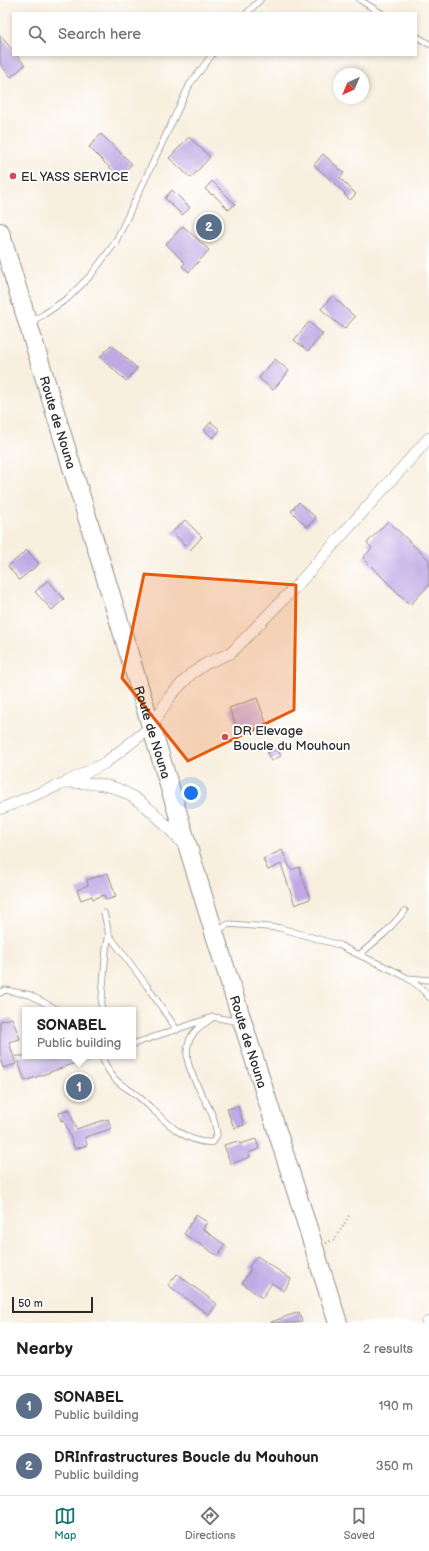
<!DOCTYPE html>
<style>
body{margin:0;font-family:"Balsamiq Sans",sans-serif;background:#f6f6f6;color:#202124}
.compass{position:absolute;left:333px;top:68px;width:36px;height:36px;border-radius:50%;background:#fff;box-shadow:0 2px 6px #0003;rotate:224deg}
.scale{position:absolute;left:12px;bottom:10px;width:81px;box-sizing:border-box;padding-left:4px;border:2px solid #2b2b2b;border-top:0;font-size:11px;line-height:14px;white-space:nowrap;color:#2b2b2b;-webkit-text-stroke:3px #fff;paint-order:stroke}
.you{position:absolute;left:191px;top:793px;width:14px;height:14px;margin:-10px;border:3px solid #fff;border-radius:50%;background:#1a73e8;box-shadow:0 0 0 6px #1a73e833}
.badge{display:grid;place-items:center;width:26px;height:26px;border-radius:50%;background:#0f766e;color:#fff;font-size:13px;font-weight:700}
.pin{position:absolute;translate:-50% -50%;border:2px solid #fff;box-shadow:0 1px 4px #0006}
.popup{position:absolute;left:22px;top:1007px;width:114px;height:52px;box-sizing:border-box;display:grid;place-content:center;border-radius:0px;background:#fff;filter:drop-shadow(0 1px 3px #0005);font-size:13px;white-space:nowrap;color:#757577}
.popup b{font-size:15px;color:#202124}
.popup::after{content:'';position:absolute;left:50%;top:100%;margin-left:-8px;border:8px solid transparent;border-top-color:#fff}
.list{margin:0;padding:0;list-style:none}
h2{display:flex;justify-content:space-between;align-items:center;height:52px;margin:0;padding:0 16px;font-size:17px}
h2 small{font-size:13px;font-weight:400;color:#757577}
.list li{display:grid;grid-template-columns:26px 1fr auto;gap:12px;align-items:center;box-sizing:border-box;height:60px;padding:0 16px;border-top:1px solid #e0e0e0}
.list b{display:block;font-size:15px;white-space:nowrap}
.list p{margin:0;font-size:13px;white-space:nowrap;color:#757577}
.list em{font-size:13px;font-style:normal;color:#757577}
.icon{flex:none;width:22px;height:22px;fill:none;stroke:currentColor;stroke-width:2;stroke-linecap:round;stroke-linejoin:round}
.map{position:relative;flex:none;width:429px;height:1323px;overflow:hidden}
.search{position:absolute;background:#fff;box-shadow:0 2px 6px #0003;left:12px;right:12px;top:12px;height:44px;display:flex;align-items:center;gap:10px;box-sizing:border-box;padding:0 14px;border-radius:0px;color:#757577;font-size:15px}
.sheet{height:172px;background:#fff}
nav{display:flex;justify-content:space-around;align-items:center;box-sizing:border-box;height:56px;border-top:1px solid #e0e0e0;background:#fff;font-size:11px;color:#757577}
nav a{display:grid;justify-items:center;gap:2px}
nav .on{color:#0f766e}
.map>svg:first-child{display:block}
.building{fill:#c0a9e4}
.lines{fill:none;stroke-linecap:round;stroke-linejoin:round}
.service-casing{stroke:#928d85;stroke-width:7}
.minor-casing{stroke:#928d85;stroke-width:12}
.primary-casing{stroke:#928d85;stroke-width:20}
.path{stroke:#928d85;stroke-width:2;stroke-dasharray:1 3;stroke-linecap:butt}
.service{stroke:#fff;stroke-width:5.5}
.minor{stroke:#fff;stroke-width:11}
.primary{stroke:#fff;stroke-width:18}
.marked{fill:#e8590c;fill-opacity:0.2;stroke:#e8590c;stroke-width:3;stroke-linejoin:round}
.poi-dot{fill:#d1495b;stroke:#fff;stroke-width:1.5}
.labels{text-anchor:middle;stroke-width:4;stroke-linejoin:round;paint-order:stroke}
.poi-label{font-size:13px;fill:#2b2b2b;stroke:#fff;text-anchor:start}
.street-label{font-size:13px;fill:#2b2b2b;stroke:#fff}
</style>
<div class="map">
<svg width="429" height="1323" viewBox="0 0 429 1323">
<rect width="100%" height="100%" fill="#fff"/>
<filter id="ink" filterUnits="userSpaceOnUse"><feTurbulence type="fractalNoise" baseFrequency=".025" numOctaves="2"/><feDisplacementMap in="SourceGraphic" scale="8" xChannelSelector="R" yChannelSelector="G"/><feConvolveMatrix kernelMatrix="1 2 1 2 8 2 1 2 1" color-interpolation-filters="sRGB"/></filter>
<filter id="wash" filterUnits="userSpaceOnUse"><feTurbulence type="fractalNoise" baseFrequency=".012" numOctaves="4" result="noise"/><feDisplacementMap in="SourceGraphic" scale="16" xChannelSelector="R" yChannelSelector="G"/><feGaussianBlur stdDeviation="0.9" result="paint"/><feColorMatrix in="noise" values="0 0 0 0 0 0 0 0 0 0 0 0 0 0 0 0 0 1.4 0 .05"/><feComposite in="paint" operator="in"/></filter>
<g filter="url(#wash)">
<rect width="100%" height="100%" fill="#f8efdf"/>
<g id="blocks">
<!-- building -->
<path class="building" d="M0 35 13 51V55H16L25 65 11 77 0 64Z
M101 134 132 164 119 177 89 147Z
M189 137 210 157 191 178 169 158Z
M323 154 344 173 340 178 356 194 350 200 344 194 345 193 314 165Z
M212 181 235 204 229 210 213 194 212 195 205 189Z
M172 190 190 208 182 215 165 198Z
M183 226 209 250 189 272 182 266 185 263 166 244Z
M332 296 355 317 344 329 321 309Z
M309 322 323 334 308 351 294 340Z
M111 345 137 368 126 381 100 357Z
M275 359 289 371 273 390 259 378Z
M211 422 220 430 213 438 204 430Z
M299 502 316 518 307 527 291 511Z
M185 520 202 537 190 550 172 532Z
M388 521 429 560V585L410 605 363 558 372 548 367 543Z
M27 550 39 564 19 580 8 566Z
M48 580 64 599 52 610 35 592Z
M257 698 267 725 240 736 229 708Z
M277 749 281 756 271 761 267 753Z
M282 850 291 870 299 867 310 899 295 905 281 864 268 870 263 859Z
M108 873 116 897 106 900 104 895 93 899 92 896 81 900 77 890 88 885 87 880Z
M12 1018 20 1039 9 1042 16 1064 3 1068 0 1058V1021Z
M16 1056H93V1057L25 1081Z
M238 1106 244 1125 234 1128 227 1109Z
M69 1109 76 1129 108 1119 111 1129 85 1137 87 1145 75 1149 64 1120 61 1121 59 1113Z
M256 1139 259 1149 248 1153 250 1157 231 1164 224 1145 238 1141 240 1144Z
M196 1215 207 1222 203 1229 225 1245 218 1256 184 1234Z
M257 1256 291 1279 284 1291 272 1283 262 1298 242 1283 251 1269 249 1267Z
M177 1274 217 1304 209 1315 168 1285Z
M299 1312 302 1321 295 1323H271V1322Z"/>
</g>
</g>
<g filter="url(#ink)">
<use href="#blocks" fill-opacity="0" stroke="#928d85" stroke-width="1"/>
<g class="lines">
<defs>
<path id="service" d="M360 0 381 13
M247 13 260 0
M416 36 429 44
M30 322 43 315 68 298 91 275 115 243 190 84 212 55
M104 913 109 935 147 986 177 1030
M216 931 229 924 280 928 339 945 359 955 385 933 405 911
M359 955C383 966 413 976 429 997
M407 978 429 980
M0 993 5 990 30 995 58 1010
M101 1010 106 949 109 935
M133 1044 213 1017 240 1022
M104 1056 102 1057C105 1064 109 1072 114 1078 121 1086 131 1090 139 1097 160 1115 183 1145 213 1142L217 1135C216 1129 215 1123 213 1117 203 1090 170 1055 198 1028 203 1024 209 1021 213 1017"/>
<path id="minor" d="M69 782C84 783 101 783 115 788 144 799 164 823 184 845
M0 809 67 782 105 763 151 727 171 695 191 674 207 663 231 653 299 583 429 438
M427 1323 429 1322"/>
<g id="primary">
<path id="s1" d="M0 232 214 932 338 1323"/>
</g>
</defs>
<!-- service casing -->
<use href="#service" class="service-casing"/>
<!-- minor casing -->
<use href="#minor" class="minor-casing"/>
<!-- primary casing -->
<use href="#primary" class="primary-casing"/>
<!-- path -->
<path class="path" d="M326 1243 335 1239 350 1214"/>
<!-- service -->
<use href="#service" class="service"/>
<!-- minor -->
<use href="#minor" class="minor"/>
<!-- primary -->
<use href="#primary" class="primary"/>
</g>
</g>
<!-- marked area -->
<path class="marked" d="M144 574 296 585 294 710 188 761 122 678Z"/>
<!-- markers -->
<g class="poi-dot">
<circle cx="13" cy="176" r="4"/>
<circle cx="225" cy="737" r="4"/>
</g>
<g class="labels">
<!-- poi labels -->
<g class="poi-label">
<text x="21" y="181">EL YASS SERVICE</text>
<text x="233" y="735">DR Elevage<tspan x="233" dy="15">Boucle du Mouhoun</tspan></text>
</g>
<!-- street labels -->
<g class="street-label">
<text dy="5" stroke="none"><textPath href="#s1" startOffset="199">Route de Nouna</textPath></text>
<text dy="5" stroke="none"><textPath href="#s1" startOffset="523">Route de Nouna</textPath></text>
<text dy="5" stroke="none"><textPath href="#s1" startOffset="847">Route de Nouna</textPath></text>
</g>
</g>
</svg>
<svg class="compass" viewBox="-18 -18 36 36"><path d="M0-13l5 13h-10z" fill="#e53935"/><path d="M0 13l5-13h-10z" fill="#757577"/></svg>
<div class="scale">50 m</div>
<div class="you"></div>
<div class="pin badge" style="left:79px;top:1087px;background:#5c6f8a">1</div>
<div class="popup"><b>SONABEL</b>Public building</div>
<div class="pin badge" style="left:209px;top:227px;background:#5c6f8a">2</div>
<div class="search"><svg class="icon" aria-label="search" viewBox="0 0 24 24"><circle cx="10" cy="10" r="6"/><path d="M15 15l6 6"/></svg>Search here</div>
</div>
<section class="sheet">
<h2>Nearby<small>2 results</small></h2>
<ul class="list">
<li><span class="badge" style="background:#5c6f8a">1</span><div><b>SONABEL</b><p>Public building</p></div><em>190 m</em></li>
<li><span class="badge" style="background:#5c6f8a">2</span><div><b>DRInfrastructures Boucle du Mouhoun</b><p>Public building</p></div><em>350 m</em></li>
</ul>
</section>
<nav>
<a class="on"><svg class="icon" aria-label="map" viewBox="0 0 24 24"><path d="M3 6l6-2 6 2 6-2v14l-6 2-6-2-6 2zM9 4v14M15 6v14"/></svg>Map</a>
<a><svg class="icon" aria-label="directions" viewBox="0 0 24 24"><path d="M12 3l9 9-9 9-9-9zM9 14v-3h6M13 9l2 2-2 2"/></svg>Directions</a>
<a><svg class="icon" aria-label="saved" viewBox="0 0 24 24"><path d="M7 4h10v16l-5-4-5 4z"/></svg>Saved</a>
</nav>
